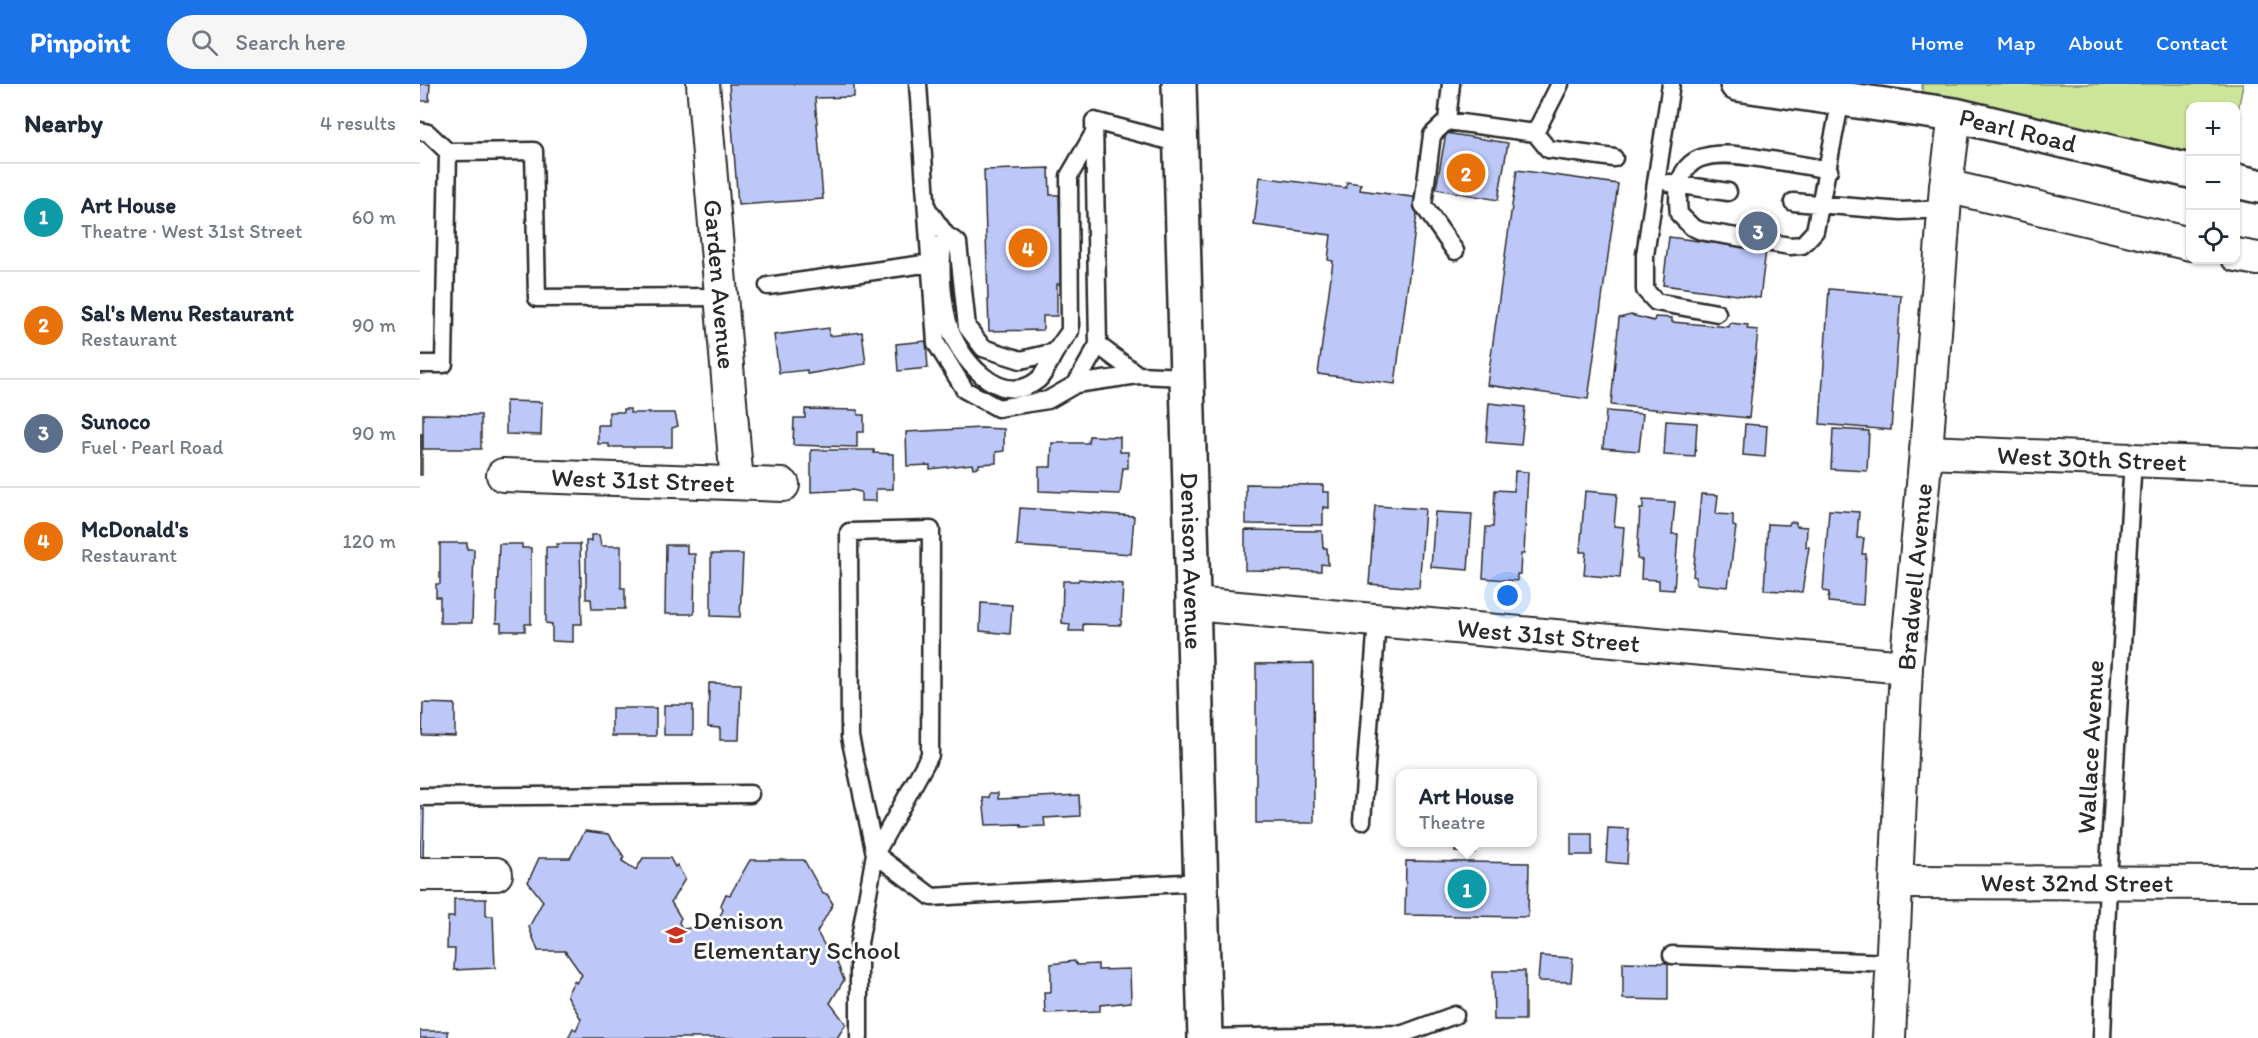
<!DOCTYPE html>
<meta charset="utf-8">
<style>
body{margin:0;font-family:Itim,sans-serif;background:#f6f6f7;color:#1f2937}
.controls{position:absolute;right:18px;top:18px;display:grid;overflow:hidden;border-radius:12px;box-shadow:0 2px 4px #0004}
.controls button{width:54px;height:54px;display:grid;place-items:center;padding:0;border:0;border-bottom:2px solid #e0e1e3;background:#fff;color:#1f2937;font:30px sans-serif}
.you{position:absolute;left:1088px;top:512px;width:21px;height:21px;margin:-15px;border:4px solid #fff;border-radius:50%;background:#1a73e8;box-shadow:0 0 0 9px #1a73e833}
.badge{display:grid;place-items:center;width:39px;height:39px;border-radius:50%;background:#1a73e8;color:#fff;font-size:20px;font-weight:700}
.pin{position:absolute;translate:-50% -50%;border:3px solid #fff;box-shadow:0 2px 6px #0006}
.popup{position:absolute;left:976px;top:685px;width:141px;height:78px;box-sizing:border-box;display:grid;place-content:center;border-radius:12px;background:#fff;filter:drop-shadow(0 2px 4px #0005);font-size:20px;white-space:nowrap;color:#747a83}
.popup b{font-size:22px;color:#1f2937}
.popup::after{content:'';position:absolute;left:50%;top:100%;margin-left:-12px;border:12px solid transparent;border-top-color:#fff}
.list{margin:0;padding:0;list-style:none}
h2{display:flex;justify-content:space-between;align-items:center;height:78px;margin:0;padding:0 24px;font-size:26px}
h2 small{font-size:20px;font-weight:400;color:#747a83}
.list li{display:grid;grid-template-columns:39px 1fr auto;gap:18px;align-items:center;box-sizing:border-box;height:108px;padding:0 24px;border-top:2px solid #e0e1e3}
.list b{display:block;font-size:22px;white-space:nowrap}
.list p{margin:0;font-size:20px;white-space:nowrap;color:#747a83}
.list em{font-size:20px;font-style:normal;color:#747a83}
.icon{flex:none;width:33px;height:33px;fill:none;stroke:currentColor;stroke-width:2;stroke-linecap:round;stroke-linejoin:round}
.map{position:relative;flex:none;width:1838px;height:954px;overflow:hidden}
header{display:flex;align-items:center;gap:36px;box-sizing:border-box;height:84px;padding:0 30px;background:#1a73e8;color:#fff}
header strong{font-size:28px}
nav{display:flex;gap:33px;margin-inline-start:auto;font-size:21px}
.search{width:420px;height:54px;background:#f6f6f7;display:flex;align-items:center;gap:15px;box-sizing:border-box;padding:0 21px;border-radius:33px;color:#747a83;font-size:22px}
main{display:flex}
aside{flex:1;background:#fff}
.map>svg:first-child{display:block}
.green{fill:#cce59b;stroke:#7c8863;stroke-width:1.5}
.building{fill:#bdc8f9;stroke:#2b2b2b;stroke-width:1.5}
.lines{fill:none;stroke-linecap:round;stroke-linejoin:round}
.lane-casing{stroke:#2b2b2b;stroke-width:21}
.street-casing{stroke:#2b2b2b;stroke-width:36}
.secondary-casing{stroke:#2b2b2b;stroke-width:38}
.primary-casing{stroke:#2b2b2b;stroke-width:38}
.lane{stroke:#fff;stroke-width:16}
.street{stroke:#fff;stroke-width:32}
.secondary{stroke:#fff;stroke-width:33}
.primary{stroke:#fff;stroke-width:33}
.labels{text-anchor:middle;stroke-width:5;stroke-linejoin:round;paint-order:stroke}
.street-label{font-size:26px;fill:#2b2b2b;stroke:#fff}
.poi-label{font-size:26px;fill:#2b2b2b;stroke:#fff;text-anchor:start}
</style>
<header>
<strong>Pinpoint</strong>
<div class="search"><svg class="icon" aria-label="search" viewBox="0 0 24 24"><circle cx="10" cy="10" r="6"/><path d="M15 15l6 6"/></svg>Search here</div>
<nav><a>Home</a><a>Map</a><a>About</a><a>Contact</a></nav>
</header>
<main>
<aside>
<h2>Nearby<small>4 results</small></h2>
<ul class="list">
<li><span class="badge" style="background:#0f9aa8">1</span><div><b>Art House</b><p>Theatre · West 31st Street</p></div><em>60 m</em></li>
<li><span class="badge" style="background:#e8710a">2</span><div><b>Sal's Menu Restaurant</b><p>Restaurant</p></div><em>90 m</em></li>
<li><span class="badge" style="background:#5c6f8a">3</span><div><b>Sunoco</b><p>Fuel · Pearl Road</p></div><em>90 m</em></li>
<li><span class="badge" style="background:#e8710a">4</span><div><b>McDonald's</b><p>Restaurant</p></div><em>120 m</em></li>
</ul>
</aside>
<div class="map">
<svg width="1838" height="954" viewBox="0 0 1838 954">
<rect width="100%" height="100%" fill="#fff"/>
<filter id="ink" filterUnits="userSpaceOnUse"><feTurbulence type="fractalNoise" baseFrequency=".0167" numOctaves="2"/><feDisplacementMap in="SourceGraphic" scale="12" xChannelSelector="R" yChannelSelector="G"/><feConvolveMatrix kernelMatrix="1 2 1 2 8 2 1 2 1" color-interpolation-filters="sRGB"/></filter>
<g filter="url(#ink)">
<!-- green -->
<path class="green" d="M1502 0H1823L1816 37V22H1770V87L1503 27Z"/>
<!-- building -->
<path class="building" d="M0 0H10L9 17H0Z
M309 0H434V13L395 14 403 115 318 121Z
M1026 49 1088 59 1078 116 1016 105Z
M629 84 630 111H639L642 200H637V232H623V246L569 247 564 86Z
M1097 86 1198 100 1168 315 1067 301Z
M840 93 926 104 927 98 941 100 940 106 999 114 975 300 898 290 913 177 908 176 911 151 834 141Z
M1249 153 1346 166 1340 214 1243 201Z
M1409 205 1481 211 1471 346 1400 340Z
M1211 231 1234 237 1235 233 1252 234V238L1309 243 1310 239 1328 241 1327 245 1338 246 1329 334 1191 321 1199 234Z
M409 244V252L442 248 446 280 387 290V286L359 289 354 251Z
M506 257 508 284 478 287 476 260Z
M86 317 122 318 121 351 86 350Z
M1069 319 1105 323 1101 361 1066 358Z
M204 325H210V329H255L258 342 252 344V363H189V360H178V341H189V328H204Z
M385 325 438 326V331H444V348H437V363L373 361 374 334H385Z
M1186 327 1223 330 1219 367 1183 364Z
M3 330 61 331V365H3Z
M1246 337 1277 339 1275 373 1244 371Z
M1325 340 1347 342 1345 373 1323 371Z
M561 344 584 345V367L576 368V379L559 380V383L553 384 552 380 510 385V381L487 382 486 348Z
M1413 345 1449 347 1447 387 1411 385Z
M0 350H2V391H0Z
M669 352 700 353V368H708V384H703L700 410 619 407V383H631L632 359H668Z
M391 366H454V369L473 370V405H456V417H441V408L432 406 391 408Z
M1095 387 1108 388 1104 470H1101L1100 490H1097V497L1063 494 1066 443H1073L1075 406 1094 407Z
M826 400 903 401V408H909V424L903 423V441L826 440Z
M1165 407 1197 410 1194 442 1204 443 1200 494 1164 491 1166 468H1160Z
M1281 410 1298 411 1296 430 1313 431V442L1316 443 1308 503 1276 500V493L1273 492Z
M1223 416 1255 418 1252 450H1258L1254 506 1239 505V496L1221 495 1222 476 1217 475 1220 425H1223Z
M955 422 1005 425 999 504 949 500Z
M600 424 714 432 711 470 597 462Z
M1409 426 1439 428 1437 454H1444L1442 470H1446L1443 521 1408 518 1409 508 1403 507Z
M1015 428 1052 430 1048 486 1011 483Z
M1370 438H1376V442L1387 443 1386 463H1389L1382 508 1344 506 1348 440 1369 441Z
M825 446 902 447 903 464H907L908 481 901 480V487L825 486Z
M171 451H179L181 462H201V504H205V525H172L171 515H166V457H171Z
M20 459H47V465H54L52 539H20V513H16V500H20Z
M79 460H102V464H111V540H105V547H81V539H76Z
M137 460H160L162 540H153V558L132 557V540L126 539V463H137Z
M246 461H267V470H275L274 530H245Z
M291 470H323L320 533 291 532Z
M659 495 703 500 701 541 663 540V547H649L650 540 642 539 643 497H658Z
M561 519 592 521 590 550 560 547Z
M893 579 894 739H836V580Z
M289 599 321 600 319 656H300V644L288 643Z
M3 619 35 620V652L2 651Z
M244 621H273V651H244Z
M192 624H236V652H192Z
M570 709H578V715L659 711 660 732 624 734 625 742 601 743V740L566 741 563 714H569Z
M0 725H4L3 775H0Z
M1188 744 1209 745 1207 780 1186 778Z
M165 747 189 750 204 773 202 777 216 786 223 774H250L255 783 257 781 265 795 251 818 261 834 259 838 262 845 288 842 292 846 303 826 301 821 306 810 310 811 330 776H384L403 810H407L413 820 397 848 410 871H414L424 896 410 919 426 940 417 954H148L153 944 156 946 161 935 147 911 154 897 156 899 162 891 145 867H118L109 843 123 817 108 798 119 774H150Z
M1151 750H1172V771H1151Z
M997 758H1031V762L997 761Z
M1035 758H1055V769L1035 768Z
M986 777 1109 779 1108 833 985 831Z
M34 815H66V832H73L75 884 34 886 35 865H27L28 833H34Z
M1120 872 1153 874 1151 898 1118 897Z
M654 877 657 881 678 880V886L710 885 711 918 680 921V927L625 929 624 908H631V880Z
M1203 878 1248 879V916L1203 915Z
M1073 887H1105V936H1074Z
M0 947H28V954H0Z"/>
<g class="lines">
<defs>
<path id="lane" d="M498 0 516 259 545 306 578 324 628 316 656 300 718 291 767 293
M1031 0 1027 37 1115 49
M1140 0 1115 49 1128 65 1194 74
M1251 0 1225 171V206L1236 218 1297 229
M1027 37 1012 51 1003 121 1035 167
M0 47 8 49 28 68 24 280H0
M28 68 114 67 117 214 301 213
M1409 86C1387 82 1366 78 1344 75 1294 66 1251 64 1259 130L1272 143 1281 147 1370 162 1382 161 1395 147 1421 15
M1249 99 1308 108
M1373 118 1481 127 1525 125
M507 124 526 151 538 159 547 243 563 264 601 276 635 268 650 247 649 92 674 49
M526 151C518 174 522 214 528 238 536 272 580 326 618 296 625 290 630 276 635 268
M348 202 511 179
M678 261 718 291
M656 300 678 261 674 37 761 60
M0 713 330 710
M942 737 957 537
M1252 871 1473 879
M439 954V859L455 770 510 671 511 446 429 448 430 653 455 770 512 813 780 798
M785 954 983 950 1035 931
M1682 954 1688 798 1713 375"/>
<g id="street">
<path id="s1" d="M283 0 317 399"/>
<path d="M1526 102 1770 160"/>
<path d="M1816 171 1838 175"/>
<path id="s2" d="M1506 368 1838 381"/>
<path id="s3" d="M83 391 363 401"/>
<path id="s4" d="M773 520 1486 583"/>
<path d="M0 790H76"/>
<path id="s5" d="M1477 798 1838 799"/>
<path id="s6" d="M1469 954 1486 583 1506 368 1526 102 1535 31"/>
</g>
<g id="secondary">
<path id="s7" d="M759 0 785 954"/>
</g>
<g id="primary">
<path id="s8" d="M1317 0 1535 31 1770 87"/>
<path d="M1816 97 1838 102"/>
</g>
</defs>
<!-- lane casing -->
<use href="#lane" class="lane-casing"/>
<!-- street casing -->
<use href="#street" class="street-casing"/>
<!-- secondary casing -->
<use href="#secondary" class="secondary-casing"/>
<!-- primary casing -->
<use href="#primary" class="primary-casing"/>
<!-- lane -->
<use href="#lane" class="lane"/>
<!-- street -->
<use href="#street" class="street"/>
<!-- secondary -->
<use href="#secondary" class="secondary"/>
<!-- primary -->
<use href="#primary" class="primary"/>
</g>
</g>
<!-- icons -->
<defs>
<symbol id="school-bare" viewBox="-9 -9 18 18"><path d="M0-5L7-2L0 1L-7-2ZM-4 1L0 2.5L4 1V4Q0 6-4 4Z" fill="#c8321e" stroke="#fff" stroke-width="2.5" paint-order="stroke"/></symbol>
</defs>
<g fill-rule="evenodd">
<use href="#school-bare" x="241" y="836" width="30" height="30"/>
</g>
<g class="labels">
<!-- street labels -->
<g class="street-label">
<text dy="9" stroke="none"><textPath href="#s8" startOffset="285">Pearl Road</textPath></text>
<text dy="9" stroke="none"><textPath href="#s1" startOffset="201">Garden Avenue</textPath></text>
<text dy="9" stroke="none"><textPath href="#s2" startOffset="166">West 30th Street</textPath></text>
<text dy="9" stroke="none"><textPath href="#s3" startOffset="140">West 31st Street</textPath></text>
<text dy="9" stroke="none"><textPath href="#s7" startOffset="477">Denison Avenue</textPath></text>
<text dy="9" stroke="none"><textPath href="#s6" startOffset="462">Bradwell Avenue</textPath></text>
<text dy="9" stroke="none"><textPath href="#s4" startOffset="357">West 31st Street</textPath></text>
<text transform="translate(1670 663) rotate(-87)" y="9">Wallace Avenue</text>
<text dy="9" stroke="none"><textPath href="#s5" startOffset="180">West 32nd Street</textPath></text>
</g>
<!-- poi labels -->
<g class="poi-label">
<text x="273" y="845">Denison<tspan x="273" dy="30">Elementary School</tspan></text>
</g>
</g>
</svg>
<div class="controls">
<button>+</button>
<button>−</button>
<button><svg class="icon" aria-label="locate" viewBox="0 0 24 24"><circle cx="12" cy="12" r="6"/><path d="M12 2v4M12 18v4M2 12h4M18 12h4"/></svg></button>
</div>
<div class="you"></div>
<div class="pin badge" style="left:1047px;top:805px;background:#0f9aa8">1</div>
<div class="popup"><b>Art House</b>Theatre</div>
<div class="pin badge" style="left:1046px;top:89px;background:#e8710a">2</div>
<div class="pin badge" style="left:1338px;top:147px;background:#5c6f8a">3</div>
<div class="pin badge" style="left:608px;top:164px;background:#e8710a">4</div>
</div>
</main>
